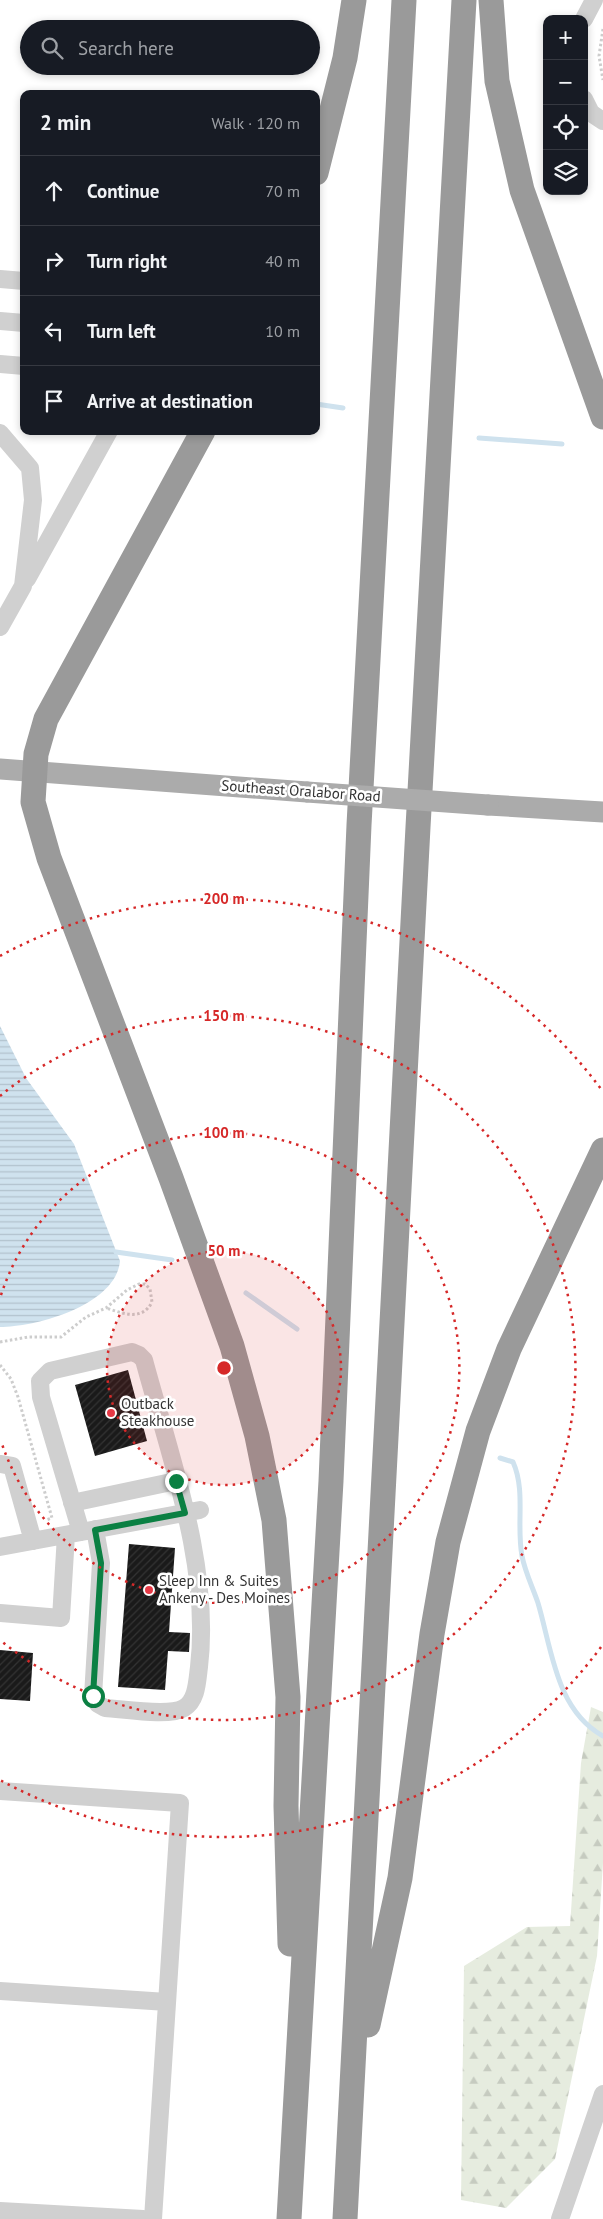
<!DOCTYPE html>
<meta charset="utf-8">
<style>
body{margin:0;font-family:"PT Sans",sans-serif;background:#242831;color:#f1f3f6}
.controls{position:absolute;right:15px;top:15px;display:grid;overflow:hidden;border-radius:10px;box-shadow:0 2px 8px #0003}
.controls button{width:45px;height:45px;display:grid;place-items:center;padding:0;border:0;border-bottom:1px solid #363941;background:#171b24;color:#f1f3f6;font:25px sans-serif}
.stop{position:absolute;width:15px;height:15px;margin:-11px;border:4px solid #0b8043;border-radius:50%;background:#fff}
.stop.end{background:#0b8043;border-color:#fff;box-shadow:0 1px 5px #0008}
.list{margin:0;padding:0;list-style:none}
h2{display:flex;justify-content:space-between;align-items:center;height:65px;margin:0;padding:0 20px;font-size:21px}
h2 small{font-size:16px;font-weight:400;color:#9ea1a6}
.list li{display:grid;grid-template-columns:32px 1fr auto;gap:15px;align-items:center;box-sizing:border-box;height:70px;padding:0 20px;border-top:1px solid #363941}
.list b{display:block;font-size:19px;white-space:nowrap}
.list em{font-size:16px;font-style:normal;color:#9ea1a6}
.icon{flex:none;width:28px;height:28px;fill:none;stroke:currentColor;stroke-width:2;stroke-linecap:round;stroke-linejoin:round}
.map{position:relative;flex:none;width:603px;height:2219px;overflow:hidden}
.search{position:absolute;background:#171b24;box-shadow:0 2px 8px #0003;left:20px;top:20px;width:300px;height:55px;display:flex;align-items:center;gap:12px;box-sizing:border-box;padding:0 18px;border-radius:28px;color:#9ea1a6;font-size:19px}
.panel{position:absolute;background:#171b24;box-shadow:0 2px 8px #0003;left:20px;top:90px;width:300px;height:345px;border-radius:10px}
.map>svg:first-child{display:block}
.forest{fill:url(#forest-firs)}
.water{fill:url(#water-rules)}
.lines{fill:none;stroke-linecap:round;stroke-linejoin:round}
.stream{stroke:#cfe2ee;stroke-width:5}
.building{fill:url(#building-hatch)}
.path{stroke:#cdcdcd;stroke-width:3;stroke-dasharray:2.5 2.5;stroke-linecap:butt}
.minor{stroke:#d0d0d0;stroke-width:18}
.major{stroke:#ababab;stroke-width:21}
.highway{stroke:#9a9a9a;stroke-width:25}
.major-bridge{stroke:#ababab;stroke-width:21}
.route{stroke:#0b8043;stroke-width:6}
.ring{fill:none;stroke:#d62828;stroke-width:2.5;stroke-dasharray:2.5 5}
.poi-dot{fill:#e63946;stroke:#fff;stroke-width:2}
.labels{text-anchor:middle;stroke-width:5;stroke-linejoin:round;paint-order:stroke}
.street-label{font-size:15px;fill:#333;stroke:#fff}
.poi-label{font-size:15px;fill:#333;stroke:#fff;text-anchor:start}
.centre{fill:#d62828;stroke:#fff;stroke-width:2.5}
.ring-label{font-size:15px;text-anchor:middle;font-weight:bold;fill:#d62828;stroke:#fff;stroke-width:5;stroke-linejoin:round;paint-order:stroke}
</style>
<div class="map">
<svg width="603" height="2219" viewBox="0 0 603 2219">
<defs>
<pattern id="forest-firs" width="22" height="20" patternUnits="userSpaceOnUse" patternTransform="scale(1.25)"><rect width="22" height="20" fill="#e6ecdf"/><path d="M5 1l3.5 6h-7zM16 11l3.5 6h-7z" fill="#c6cbc0"/></pattern>
<pattern id="water-rules" width="6" height="5" patternUnits="userSpaceOnUse" patternTransform="scale(1.25)"><rect width="6" height="5" fill="#cfe2ee"/><path d="M0 2.5h6" fill="none" stroke="#b2c2cd"/></pattern>
<pattern id="building-hatch" width="6" height="6" patternUnits="userSpaceOnUse" patternTransform="scale(1.25)"><rect width="6" height="6" fill="#1a1a1a"/><path d="M-1 1l2-2M0 6l6-6M5 7l2-2" fill="none" stroke="#333"/></pattern>
</defs>
<rect width="100%" height="100%" fill="#fff"/>
<!-- forest -->
<path class="forest" d="M591 1707 603 1712V1863L597 1956 555 2159 506 2208 461 2200 464 1966 527 1927 570 1926 581 1763Z"/>
<!-- water -->
<path class="water" d="M0 1026 26 1078 74 1144 120 1261C116 1305 37 1327 0 1327Z"/>
<g class="lines">
<!-- stream -->
<path class="stream" d="M316 404 343 408
M479 438 562 444
M116 1252 172 1260
M246 1293 297 1329
M500 1458 513 1462C526 1491 516 1525 522 1556 525 1572 533 1588 538 1603 552 1650 556 1710 603 1736"/>
</g>
<!-- building -->
<path class="building" d="M128 1370 147 1441 95 1456 75 1385Z
M129 1544 175 1548 169 1632 190 1633 189 1652 168 1651 165 1690 118 1687Z
M0 1650 33 1653 30 1701 0 1699Z"/>
<g class="lines">
<!-- path -->
<path class="path" d="M603 29 599 56 603 80
M0 1342 28 1337H61L86 1317 106 1308 127 1290 139 1284H145L150 1289 152 1302C142 1322 122 1313 106 1308
M0 1365 11 1379 18 1397 52 1518 46 1520"/>
<!-- minor -->
<path class="minor" d="M584 19 594 0
M584 99 591 113 603 121
M0 279 24 281
M0 321 24 323
M0 364 24 366
M0 433 30 468 33 500 23 586 0 627
M27 579 109 431
M0 1464 12 1466 33 1541
M72 1503 176 1481
M81 1532 41 1397 40 1381 50 1371 132 1352 139 1355 144 1360C170 1457 211 1566 199 1667 197 1682 197 1700 184 1708 169 1717 124 1709 105 1708L98 1704 93 1696 101 1563 95 1529
M0 1547 200 1510
M0 1613 61 1618 66 1535
M0 1791 180 1803 153 2219
M0 1991 167 2002
M0 2211 143 2219
M560 2219 603 2094"/>
<!-- major -->
<path class="major" d="M0 769 307 792
M488 805 603 812"/>
<!-- highway -->
<path class="highway" d="M491 0 497 81 522 190 603 417
M316 173 345 58 354 0
M203 431 46 719 36 754 33 802 49 858 171 1178 232 1346 257 1436 274 1520 288 1697 286 1806 290 1944
M368 2025 400 1878 432 1634 448 1542 478 1431 509 1349 603 1150
M289 2219 331 1481 359 825 404 0
M345 2219 418 827 464 0"/>
<!-- major-bridge -->
<path class="major-bridge" d="M307 792 488 805"/>
</g>
<g class="lines">
<!-- route -->
<path class="route" d="M93 1696 101 1563 95 1530 185 1513 176 1481"/>
</g>
<!-- distance rings -->
<circle cx="224" cy="1368" r="117" fill="#d62828" fill-opacity=".12"/>
<g class="ring">
<circle cx="224" cy="1368" r="117"/>
<path d="M1 1295A235 235 0 1 1 1 1441"/>
<path d="M0 1096A352 352 0 1 1 0 1640"/>
<path d="M601 1647A469 469 0 0 1 0 1780M0 956A469 469 0 0 1 601 1089"/>
</g>
<!-- markers -->
<g class="poi-dot">
<circle cx="111" cy="1413" r="5"/>
<circle cx="149" cy="1590" r="5"/>
</g>
<g class="labels">
<!-- street labels -->
<g class="street-label">
<text transform="translate(301 791) rotate(4)" y="5">Southeast Oralabor Road</text>
</g>
<!-- poi labels -->
<g class="poi-label">
<text x="121" y="1409">Outback<tspan x="121" dy="17">Steakhouse</tspan></text>
<text x="159" y="1586">Sleep Inn &amp; Suites<tspan x="159" dy="17">Ankeny - Des Moines</tspan></text>
</g>
</g>
<circle cx="224" cy="1368" r="8" class="centre"/>
<g class="ring-label">
<text x="224" y="904">200 m</text>
<text x="224" y="1021">150 m</text>
<text x="224" y="1138">100 m</text>
<text x="224" y="1256">50 m</text>
</g>
</svg>
<div class="controls">
<button>+</button>
<button>−</button>
<button><svg class="icon" aria-label="locate" viewBox="0 0 24 24"><circle cx="12" cy="12" r="6"/><path d="M12 2v4M12 18v4M2 12h4M18 12h4"/></svg></button>
<button><svg class="icon" aria-label="layers" viewBox="0 0 24 24"><path d="M12 4l9 5-9 5-9-5zM3 14l9 5 9-5"/></svg></button>
</div>
<div class="stop" style="left:93px;top:1696px"></div>
<div class="stop end" style="left:176px;top:1481px"></div>
<div class="search"><svg class="icon" aria-label="search" viewBox="0 0 24 24"><circle cx="10" cy="10" r="6"/><path d="M15 15l6 6"/></svg>Search here</div>
<section class="panel">
<h2>2 min<small>Walk · 120 m</small></h2>
<ul class="list">
<li><svg class="icon" aria-label="ahead" viewBox="0 0 24 24"><path d="M12 20V5M6 11l6-6 6 6"/></svg><div><b>Continue</b></div><em>70 m</em></li>
<li><svg class="icon" aria-label="right" viewBox="0 0 24 24"><path d="M7 20v-9h11M14 6l5 5-5 5"/></svg><div><b>Turn right</b></div><em>40 m</em></li>
<li><svg class="icon" aria-label="left" viewBox="0 0 24 24"><path d="M17 20v-9H6M10 6l-5 5 5 5"/></svg><div><b>Turn left</b></div><em>10 m</em></li>
<li><svg class="icon" aria-label="arrive" viewBox="0 0 24 24"><path d="M6 21V4h12l-3 4 3 4H6"/></svg><div><b>Arrive at destination</b></div></li>
</ul>
</section>
</div>
